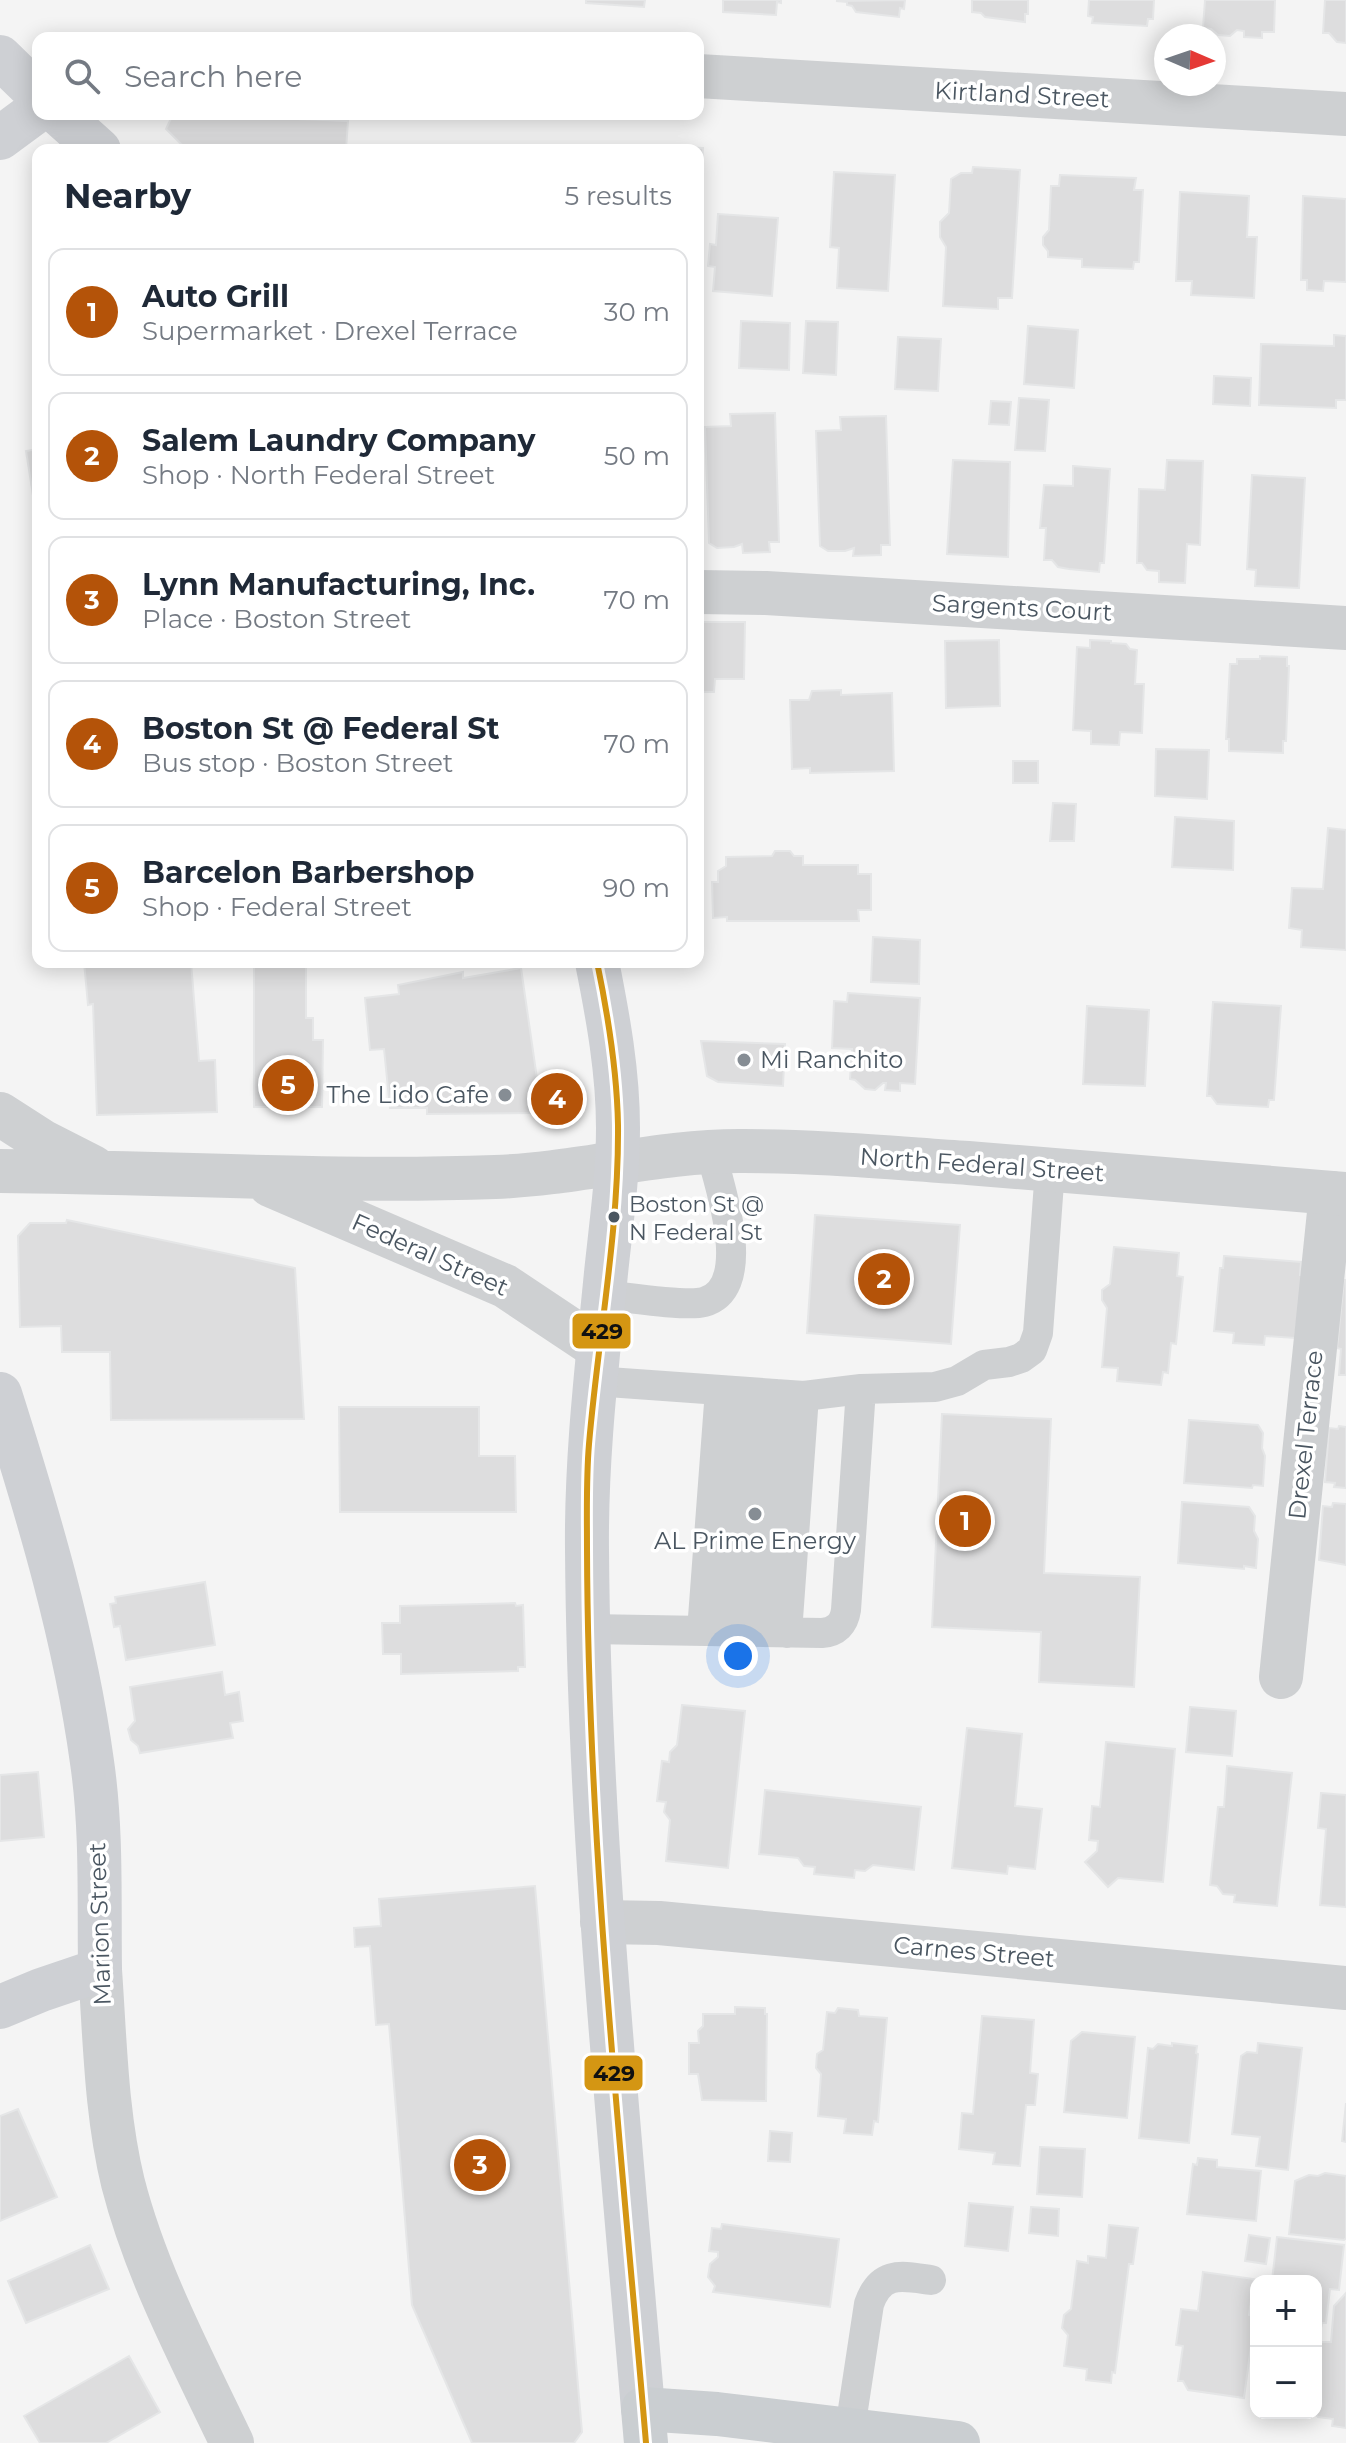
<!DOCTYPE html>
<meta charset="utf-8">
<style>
body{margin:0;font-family:Montserrat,sans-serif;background:#f6f6f7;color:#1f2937}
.controls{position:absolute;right:24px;bottom:24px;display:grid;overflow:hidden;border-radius:16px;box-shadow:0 4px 20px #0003}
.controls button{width:72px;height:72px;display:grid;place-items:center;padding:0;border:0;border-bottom:2px solid #e0e1e3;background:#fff;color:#1f2937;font:40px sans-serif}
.compass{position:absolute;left:1154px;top:24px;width:72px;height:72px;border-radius:50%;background:#fff;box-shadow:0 4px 20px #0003;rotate:92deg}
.you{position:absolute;left:738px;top:1656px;width:28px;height:28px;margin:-20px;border:6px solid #fff;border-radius:50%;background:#1a73e8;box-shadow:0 0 0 12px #1a73e833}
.badge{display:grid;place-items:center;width:52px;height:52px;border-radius:50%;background:#b45309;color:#fff;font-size:26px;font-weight:700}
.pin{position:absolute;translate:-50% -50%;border:4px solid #fff;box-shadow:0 2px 8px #0006}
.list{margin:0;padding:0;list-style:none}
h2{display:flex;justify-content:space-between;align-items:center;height:104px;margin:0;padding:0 32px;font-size:34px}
h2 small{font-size:26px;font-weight:400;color:#747a83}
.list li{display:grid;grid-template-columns:52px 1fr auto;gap:24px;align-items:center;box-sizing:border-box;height:128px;margin:0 16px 16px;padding:0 16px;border:2px solid #e0e1e3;border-radius:16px}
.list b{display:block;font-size:30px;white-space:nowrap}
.list p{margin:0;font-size:26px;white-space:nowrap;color:#747a83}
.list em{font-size:26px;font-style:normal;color:#747a83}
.icon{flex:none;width:44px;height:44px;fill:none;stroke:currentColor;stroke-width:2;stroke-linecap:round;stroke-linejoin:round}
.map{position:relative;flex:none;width:1346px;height:2443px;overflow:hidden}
.search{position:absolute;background:#fff;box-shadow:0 4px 20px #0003;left:32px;top:32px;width:672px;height:88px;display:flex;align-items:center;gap:20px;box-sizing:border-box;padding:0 28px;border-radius:16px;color:#747a83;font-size:30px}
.panel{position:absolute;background:#fff;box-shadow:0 4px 20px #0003;left:32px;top:144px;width:672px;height:824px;border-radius:16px}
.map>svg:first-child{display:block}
.building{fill:#ddddde;stroke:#e5e6e7;stroke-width:2}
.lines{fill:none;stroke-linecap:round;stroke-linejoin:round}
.service{stroke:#ced0d2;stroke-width:30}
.minor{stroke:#ced0d2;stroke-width:44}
.tertiary{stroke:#ced0d2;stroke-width:44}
.secondary{stroke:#ced0d4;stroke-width:44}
.primary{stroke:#caced1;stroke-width:44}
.bus-1-casing{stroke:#fff;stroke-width:12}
.bus-1{stroke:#d49613;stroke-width:6}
.poi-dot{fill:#868d94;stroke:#fff;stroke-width:3}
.bus-dot{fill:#4a5661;stroke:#fff;stroke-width:3}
.labels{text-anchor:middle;stroke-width:7;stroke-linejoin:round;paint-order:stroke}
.bus-label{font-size:22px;fill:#4a5661;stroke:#fff;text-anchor:start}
.street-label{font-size:24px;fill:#4a5661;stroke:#fff}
.poi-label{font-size:24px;fill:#4a5661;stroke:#fff;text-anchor:start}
.line-badge{stroke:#fff;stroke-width:3}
.pale-badge-label{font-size:22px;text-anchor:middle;font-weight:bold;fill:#111}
</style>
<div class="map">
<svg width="1346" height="2443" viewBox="0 0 1346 2443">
<rect width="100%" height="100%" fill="#f4f4f4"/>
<!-- building -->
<path class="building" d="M586 0H645L644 7 586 3Z
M723 0H781V3L777 2 776 15 723 12Z
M905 0 904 9 900 8 899 17 856 12 852 6 847 5V2L836 1Z
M972 0H1028V14H1025V22L985 17 981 13 972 12Z
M1089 0H1154L1153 19H1148L1147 26 1092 23 1093 17 1088 16Z
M1205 0H1275L1274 32H1262V38L1244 37V31L1237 30 1230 36 1218 35 1211 29 1203 28Z
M1325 0H1346V43L1337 42 1329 33H1323Z
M173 114 348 121 346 150H187L166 129Z
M630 145 703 148 698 258V150H630Z
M973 167 1020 170 1012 298H998V309L943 306 946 247 940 237V222L949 213 951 179 961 173H972Z
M834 172 895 175 888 291 837 288 839 248 830 247Z
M1060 175 1136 178 1134 190H1143L1139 262H1134L1133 269 1082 267V259L1048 257V251L1043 245V237L1049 230 1051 186H1059Z
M1180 192 1249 196 1247 237H1257L1254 298 1191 295 1192 281H1176Z
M1303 196 1346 199V282L1324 281 1323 291 1307 290V280H1301Z
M718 214 778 218 772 296 713 291 715 267 708 266 710 244 716 245Z
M741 321 790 323 789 370 739 368Z
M806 321 838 322 836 375 803 373Z
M1028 326 1078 330 1074 388 1024 384Z
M1334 335 1346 336V400H1336V408L1259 405 1261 344 1334 346Z
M898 337 941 339 938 391 895 389Z
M1214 376 1251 378 1250 406 1213 404Z
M1019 398 1049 400 1045 451 1015 450Z
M991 401 1011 402 1009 425 989 424Z
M775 413 779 542H769L770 552 743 553 742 544 734 547 717 548 709 543 705 427 731 426 730 414Z
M886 416 890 545H881V555L853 556 854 548 845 551H828L820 546 816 431 841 430 840 417Z
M38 449V527L26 451Z
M953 460 1010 462 1008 557 947 554Z
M1167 460 1203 461 1200 545 1187 544 1185 583 1159 582V571L1147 570 1142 563H1137L1139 489 1165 490Z
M1073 466 1110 469 1104 563H1100L1099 572 1069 569 1058 567 1052 560H1044L1046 528H1040L1044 485 1073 486Z
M1252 475 1305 478 1299 588 1255 586 1256 570 1247 569Z
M698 622H745L744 679H715L714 692H698Z
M999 640 1000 706 946 708 945 641Z
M1090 640 1111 641V643L1126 644 1130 649 1137 650 1135 684H1144L1142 733 1120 732 1119 745 1091 744V731L1073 730 1077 647 1090 648Z
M1260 656 1287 657V666H1289L1286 741H1283V753L1229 751V739H1226L1230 664H1237V659H1260Z
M841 690V695L892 693 894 771 810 773V768L792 769 790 700H809L812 691Z
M1156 749 1209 750 1207 799 1155 796Z
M1013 761H1038V783H1013Z
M1053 803 1076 804 1074 841H1050Z
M1175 817 1234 821 1233 870 1172 867Z
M1328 828 1346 830V950L1301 947 1302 930 1289 928 1292 888 1323 889Z
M775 851H790L794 856H803V865H858V874H871V910H858L859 921H727V917L713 918 712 882H718V871L726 866V857L772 856Z
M873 937 920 940 919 984 871 982Z
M84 962H191L199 1061 215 1060 217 1112 97 1115 93 1004 88 1005Z
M254 966H306V1018H313V1040H323L322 1107H254Z
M521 968 542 1113 427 1114V1108H390L384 1049 370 1050 365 998 399 994 398 985 463 972V978Z
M848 993 920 998 915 1084 900 1083V1091L885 1090 886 1083H883L875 1090 865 1089 855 1080 850 1079 852 1049 832 1048 834 1001 847 1002Z
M1213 1002 1281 1006 1274 1100H1269L1268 1107 1217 1104 1211 1096H1207Z
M1087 1006 1149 1010 1145 1086 1083 1084Z
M701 1041 785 1044 783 1086 718 1082 707 1076Z
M815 1215 960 1225 951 1344 807 1333Z
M67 1220 295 1268 304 1419 111 1420 110 1352H62L61 1326 20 1327 18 1236 30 1223H66Z
M1114 1247 1179 1253 1177 1276 1183 1277 1176 1344 1171 1343 1168 1373 1163 1372 1161 1385 1117 1381 1118 1368 1102 1367 1107 1308 1102 1300V1290L1110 1284Z
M1224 1256 1301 1262 1300 1275H1303L1295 1338 1265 1336 1264 1345 1233 1343 1234 1333 1214 1331 1220 1268H1223Z
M1344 1280H1346V1375H1339L1341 1349 1337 1348Z
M339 1407H479V1456H515L516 1512H340Z
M942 1414 1051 1419 1044 1573 1140 1577 1134 1687 1039 1682 1041 1632 932 1627Z
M1189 1420 1258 1425 1263 1433 1262 1448 1265 1456 1263 1486 1253 1485 1252 1488 1184 1483Z
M1339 1426 1346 1427V1488L1334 1487 1335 1483 1325 1482 1329 1428 1338 1429Z
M1182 1502 1249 1507 1255 1516 1254 1531 1258 1539 1256 1568 1244 1566V1569L1178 1563Z
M1333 1503 1346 1504V1565L1319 1560 1323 1506 1332 1507Z
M205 1582 215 1645 126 1660 120 1626 114 1627 110 1604 116 1603 115 1597Z
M515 1603 516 1606 523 1605 525 1667H518V1671L401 1674V1654H383L382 1623H400V1606Z
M222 1672 225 1695 239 1692 243 1721 230 1723 233 1738 140 1753 138 1746 131 1740 128 1729 135 1721 130 1687Z
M682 1705 745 1711 728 1868 666 1861 670 1820 664 1812 666 1802 657 1801 662 1761 669 1762 670 1752 677 1745Z
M1190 1707 1236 1711 1232 1756 1186 1752Z
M967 1728 1022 1734 1015 1806 1042 1809 1035 1869 1008 1866 1007 1874 952 1868Z
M1106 1742 1175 1749 1163 1882 1118 1878 1108 1887 1085 1862 1097 1851 1098 1841 1089 1840 1092 1806 1100 1807Z
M1227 1766 1292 1773 1277 1906 1234 1902 1235 1895 1223 1894 1217 1886 1210 1885 1218 1807H1224Z
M38 1772 44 1837 0 1841V1775Z
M765 1790 921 1807 914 1870 873 1865 865 1871 855 1870 854 1878 814 1874 815 1867 804 1866 798 1858 759 1854Z
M1321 1793 1346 1795V1907L1320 1905 1326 1829 1318 1828Z
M535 1886 582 2432 574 2443H472L412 2305 389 2024 376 2025 370 1946 355 1947 354 1928 381 1926 379 1899Z
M735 2007 765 2008V2014H767L766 2101 702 2100 698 2074H689V2043H699L698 2031 703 2026V2014H735Z
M838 2008 858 2010 859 2016 887 2018 878 2122 874 2121 872 2135 844 2133 846 2119 818 2116 821 2074 816 2068 817 2054 823 2050 827 2012 835 2013Z
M982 2016 1034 2020 1030 2073 1038 2074 1035 2105H1026L1020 2166 993 2164 995 2153 959 2149 962 2113 973 2114Z
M1082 2032 1135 2037 1127 2118 1064 2112 1071 2041Z
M1172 2043 1197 2046 1196 2053 1198 2054 1189 2143 1139 2138 1148 2048 1153 2049 1158 2044 1172 2046Z
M1258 2043 1302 2048 1288 2170 1256 2166 1260 2137 1232 2134 1241 2056 1247 2052 1257 2053Z
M1346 2103V2142L1342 2141Z
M18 2109 57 2197 0 2221V2116Z
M770 2131 792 2133 790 2162 768 2161Z
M1040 2147 1085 2149 1082 2197 1037 2194Z
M1198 2158 1217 2160V2167L1261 2171 1256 2221 1187 2214 1193 2164 1197 2165Z
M1325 2173 1346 2176V2238L1344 2240 1289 2234 1295 2181 1309 2175 1318 2176Z
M969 2203 1013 2207 1008 2251 965 2246Z
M1031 2207 1059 2209 1058 2236 1029 2233Z
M722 2224 839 2239 830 2307 713 2292 715 2286 708 2277 710 2264 718 2257V2252L709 2251 712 2228 721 2229Z
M1109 2225 1138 2228 1133 2264H1129L1115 2373 1112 2372 1111 2383 1086 2380 1087 2369 1064 2366 1068 2335 1062 2328 1064 2315 1071 2309 1077 2261 1088 2263V2256L1106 2258Z
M1249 2235 1270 2238 1266 2264 1245 2261Z
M1277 2237 1344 2245 1339 2290 1330 2289 1326 2323H1322L1320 2333H1316V2281H1272Z
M90 2245 109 2289 26 2323 8 2281Z
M1203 2272 1254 2279 1249 2315 1255 2316 1244 2398 1188 2390 1183 2381H1178L1183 2346 1176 2345 1181 2309 1198 2311Z
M1346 2293V2428L1332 2426 1333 2419 1318 2417 1314 2413H1316V2342H1331L1334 2306Z
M129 2356 160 2412 106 2443H40L24 2416Z"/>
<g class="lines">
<!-- service -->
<path class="service" d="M604 1295C626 1297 686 1307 704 1302 755 1288 720 1187 711 1153
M594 1381 804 1396 861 1389 935 1387 957 1381 984 1365 1009 1362 1021 1358 1032 1350 1038 1333 1050 1169
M589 1629 822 1633C836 1632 844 1624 846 1610L861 1389
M702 1631 720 1390
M730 1631 748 1392
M759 1632 776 1394
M787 1633 804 1396
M850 2429 869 2304C881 2270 902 2276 931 2280"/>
<!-- minor -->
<path class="minor" d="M698 76 1346 114
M698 592 766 593 1346 628
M1281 1677 1331 1193
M602 1922 659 1923 1346 1988
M100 1970C105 2040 106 2114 123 2183 146 2273 192 2359 232 2443"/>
<!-- tertiary -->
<path class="tertiary" d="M0 1114 42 1141 93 1167
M0 1171C165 1172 330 1183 495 1177 578 1174 660 1150 744 1151 819 1151 893 1158 968 1163 1094 1173 1220 1183 1346 1194
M270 1185 505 1286 598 1348"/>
<!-- secondary -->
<path class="secondary" d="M0 57 38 94
M59 114 99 150
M0 138 38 110
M597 962C608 1017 618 1072 618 1128 618 1177 611 1225 606 1273 597 1366 586 1457 587 1550 589 1837 619 2123 643 2409
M0 1394C38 1514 75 1637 92 1762 102 1830 99 1901 100 1970L41 1990 0 2007"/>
<!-- primary -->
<path class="primary" d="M646 2443 643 2409 717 2414 958 2443"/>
<defs>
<path id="bus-1" d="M597 962C608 1015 617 1070 618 1125 619 1232 598 1338 589 1444 586 1479 587 1514 587 1549 588 1847 621 2146 646 2443"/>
</defs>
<!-- bus-1 casing -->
<use href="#bus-1" class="bus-1-casing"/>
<!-- bus-1 -->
<use href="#bus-1" class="bus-1"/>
</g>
<!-- markers -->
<g class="poi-dot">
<circle cx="744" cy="1060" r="8"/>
<circle cx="505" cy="1095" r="8"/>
<circle cx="755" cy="1514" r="8"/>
</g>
<circle class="bus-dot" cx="614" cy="1217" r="7"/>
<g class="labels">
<!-- bus labels -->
<g class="bus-label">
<text x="629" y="1212">Boston St @<tspan x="629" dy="28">N Federal St</tspan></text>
</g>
<!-- street labels -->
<g class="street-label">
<text transform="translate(1022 95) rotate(3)" y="8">Kirtland Street</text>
<text transform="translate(1022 608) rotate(3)" y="8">Sargents Court</text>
<text transform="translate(982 1165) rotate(4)" y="8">North Federal Street</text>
<text transform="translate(430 1255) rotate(24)" y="8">Federal Street</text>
<text transform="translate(1306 1435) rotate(-84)" y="8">Drexel Terrace</text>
<text transform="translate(100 1924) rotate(-92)" y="8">Marion Street</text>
<text transform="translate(974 1952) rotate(5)" y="8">Carnes Street</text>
</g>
<!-- poi labels -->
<g class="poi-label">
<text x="760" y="1068">Mi Ranchito</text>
<text x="489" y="1103" text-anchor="end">The Lido Cafe</text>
<text x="755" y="1549" text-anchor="middle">AL Prime Energy</text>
</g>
</g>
<g class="line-badge">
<rect x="571" y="1312" width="61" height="38" rx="8" fill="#d49613"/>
<rect x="583" y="2054" width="61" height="38" rx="8" fill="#d49613"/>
</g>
<g class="pale-badge-label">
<text x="602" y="1339">429</text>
<text x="614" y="2081">429</text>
</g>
</svg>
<div class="controls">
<button>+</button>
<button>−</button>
</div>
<svg class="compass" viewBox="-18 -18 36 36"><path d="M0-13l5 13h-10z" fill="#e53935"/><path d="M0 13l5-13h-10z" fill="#747a83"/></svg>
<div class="you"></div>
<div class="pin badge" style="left:965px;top:1521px">1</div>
<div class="pin badge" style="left:884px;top:1279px">2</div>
<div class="pin badge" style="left:480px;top:2165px">3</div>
<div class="pin badge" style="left:557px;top:1099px">4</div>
<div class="pin badge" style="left:288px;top:1085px">5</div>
<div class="search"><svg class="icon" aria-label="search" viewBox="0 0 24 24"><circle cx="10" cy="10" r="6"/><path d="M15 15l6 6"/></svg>Search here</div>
<section class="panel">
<h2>Nearby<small>5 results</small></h2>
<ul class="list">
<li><span class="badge">1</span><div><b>Auto Grill</b><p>Supermarket · Drexel Terrace</p></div><em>30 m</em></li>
<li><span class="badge">2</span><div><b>Salem Laundry Company</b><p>Shop · North Federal Street</p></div><em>50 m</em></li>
<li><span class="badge">3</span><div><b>Lynn Manufacturing, Inc.</b><p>Place · Boston Street</p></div><em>70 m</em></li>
<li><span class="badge">4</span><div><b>Boston St @ Federal St</b><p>Bus stop · Boston Street</p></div><em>70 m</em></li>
<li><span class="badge">5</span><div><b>Barcelon Barbershop</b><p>Shop · Federal Street</p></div><em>90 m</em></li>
</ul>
</section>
</div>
